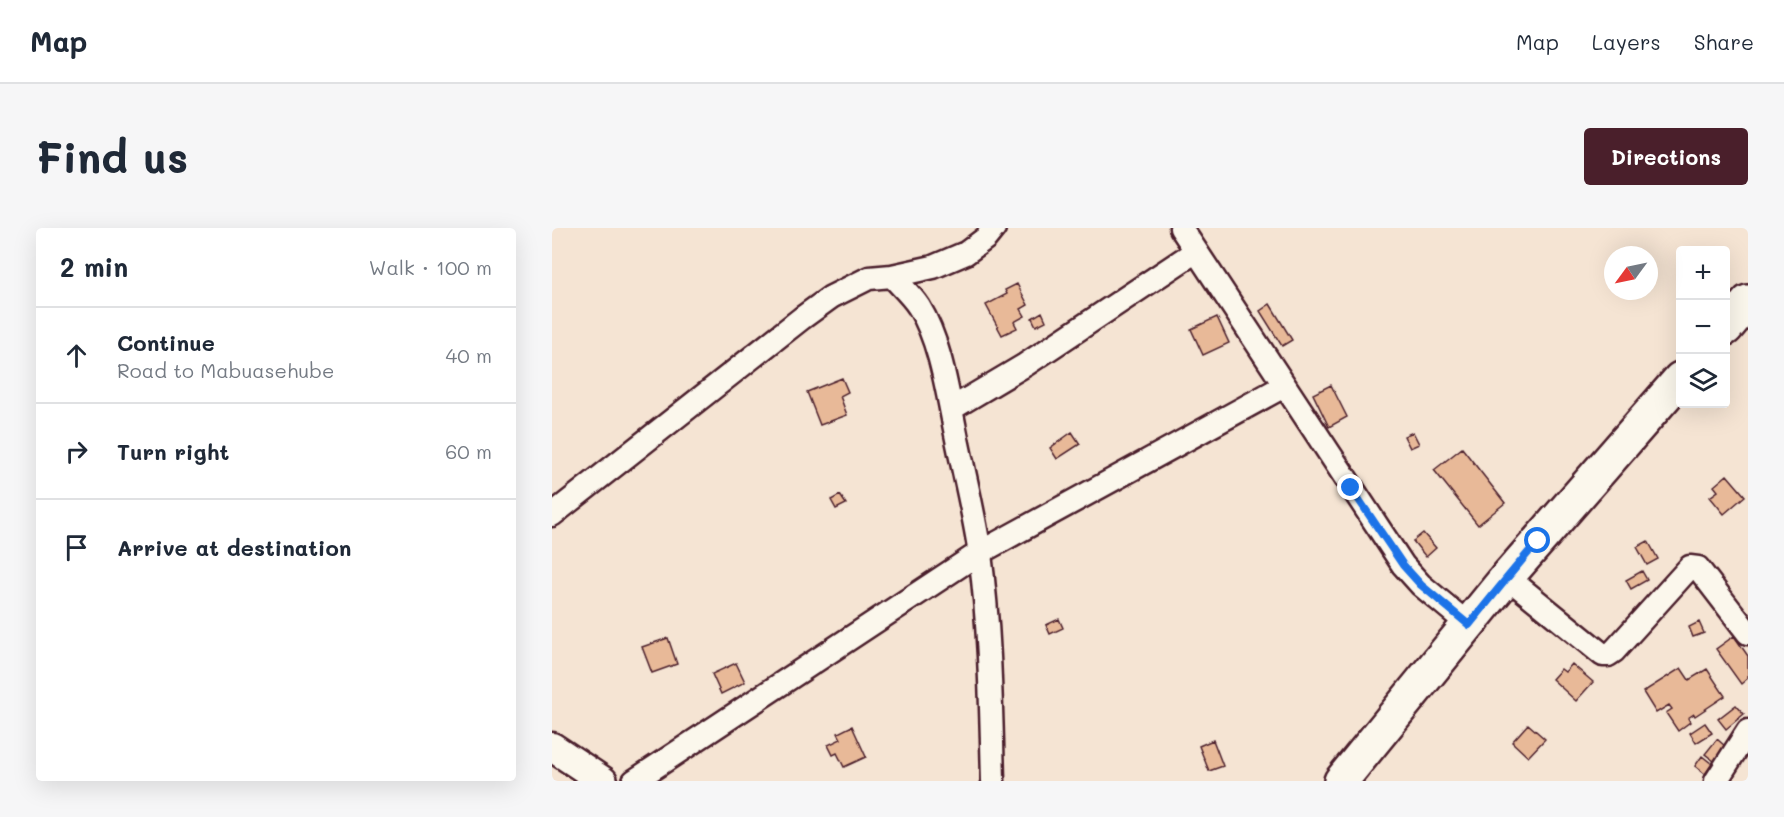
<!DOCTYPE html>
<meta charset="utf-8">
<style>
body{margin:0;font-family:Mali,sans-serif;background:#f6f6f7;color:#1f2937}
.controls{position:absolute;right:18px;top:18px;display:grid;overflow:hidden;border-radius:6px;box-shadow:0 6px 24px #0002}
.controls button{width:54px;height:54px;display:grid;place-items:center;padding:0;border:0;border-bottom:2px solid #e0e1e3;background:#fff;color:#1f2937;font:30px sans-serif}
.compass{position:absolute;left:1052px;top:18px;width:54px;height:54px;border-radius:50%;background:#fff;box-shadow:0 6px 24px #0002;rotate:237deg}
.stop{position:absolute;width:18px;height:18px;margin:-14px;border:4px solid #1a73e8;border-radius:50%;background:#fff}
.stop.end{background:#1a73e8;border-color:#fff;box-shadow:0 2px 6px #0008}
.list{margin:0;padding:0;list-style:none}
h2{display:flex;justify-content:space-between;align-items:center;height:78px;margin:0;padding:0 24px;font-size:26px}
h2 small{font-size:20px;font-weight:400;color:#747a83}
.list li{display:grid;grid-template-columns:39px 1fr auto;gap:18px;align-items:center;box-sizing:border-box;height:96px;padding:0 24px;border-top:2px solid #e0e1e3}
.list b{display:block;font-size:22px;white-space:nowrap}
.list p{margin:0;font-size:20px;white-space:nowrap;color:#747a83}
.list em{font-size:20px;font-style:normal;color:#747a83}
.icon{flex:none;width:33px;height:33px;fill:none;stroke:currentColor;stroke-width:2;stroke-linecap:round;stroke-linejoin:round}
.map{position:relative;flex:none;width:1196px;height:553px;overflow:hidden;border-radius:6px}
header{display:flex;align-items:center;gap:36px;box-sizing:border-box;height:84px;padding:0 30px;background:#fff;border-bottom:2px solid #e0e1e3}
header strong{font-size:28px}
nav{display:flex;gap:33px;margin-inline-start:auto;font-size:21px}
.intro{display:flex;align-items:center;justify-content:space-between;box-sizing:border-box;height:144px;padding:0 36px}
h1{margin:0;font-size:42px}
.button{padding:15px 27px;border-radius:6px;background:#4a1f2b;color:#fff;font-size:21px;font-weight:700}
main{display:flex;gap:36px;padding:0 36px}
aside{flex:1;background:#fff;border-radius:6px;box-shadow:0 6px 24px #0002}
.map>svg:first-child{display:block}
.building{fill:#e8b998;stroke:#4a1f2b;stroke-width:1.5}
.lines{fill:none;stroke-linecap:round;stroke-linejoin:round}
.minor-casing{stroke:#4a1f2b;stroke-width:27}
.tertiary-casing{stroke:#4a1f2b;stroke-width:33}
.secondary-casing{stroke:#4a1f2b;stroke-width:38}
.minor{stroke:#fbf7ec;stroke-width:22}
.tertiary{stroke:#fbf7ec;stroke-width:28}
.secondary{stroke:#fbf7ec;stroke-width:33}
.route{stroke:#1a73e8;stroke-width:8}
</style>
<header>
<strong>Map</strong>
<nav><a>Map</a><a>Layers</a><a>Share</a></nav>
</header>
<div class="intro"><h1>Find us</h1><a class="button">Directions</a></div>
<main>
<aside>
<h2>2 min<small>Walk · 100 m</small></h2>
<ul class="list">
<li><svg class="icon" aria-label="ahead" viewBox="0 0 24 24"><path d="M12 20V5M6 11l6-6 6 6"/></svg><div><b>Continue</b><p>Road to Mabuasehube</p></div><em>40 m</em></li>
<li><svg class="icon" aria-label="right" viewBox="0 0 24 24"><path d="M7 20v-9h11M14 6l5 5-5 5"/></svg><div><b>Turn right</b></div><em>60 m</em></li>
<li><svg class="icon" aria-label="arrive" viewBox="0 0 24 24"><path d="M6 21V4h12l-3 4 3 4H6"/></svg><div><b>Arrive at destination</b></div></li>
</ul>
</aside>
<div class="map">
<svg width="1196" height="553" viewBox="0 0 1196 553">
<rect width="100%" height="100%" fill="#f5e4d3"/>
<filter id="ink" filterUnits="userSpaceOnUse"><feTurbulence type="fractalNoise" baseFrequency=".0167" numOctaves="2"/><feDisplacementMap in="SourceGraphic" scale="12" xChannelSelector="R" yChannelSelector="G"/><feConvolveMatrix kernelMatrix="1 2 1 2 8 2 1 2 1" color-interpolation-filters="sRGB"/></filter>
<g filter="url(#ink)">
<!-- building -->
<path class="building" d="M465 56 476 77 469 81 473 88 462 94 465 100 450 107 434 77 455 66 453 62Z
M718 76 740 112 730 118 708 83Z
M490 84 494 93 484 98 480 90Z
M665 89 677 115 651 127 639 101Z
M290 150 296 164 288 168 295 187 268 197 255 164Z
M779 157 795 189 777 199 761 166Z
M520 204 528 216 505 231 498 220Z
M861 204 867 216 858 220 852 208Z
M910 220 953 275 926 297 882 242Z
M1175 247 1193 268 1172 286 1158 269 1166 263 1162 258Z
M288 267 294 276 284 281 279 272Z
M871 305 884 320 874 329 861 313Z
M1096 313 1106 331 1095 337 1085 319Z
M1090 343 1095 352 1079 361 1074 352Z
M507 391 511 400 498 406 494 397Z
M1147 394 1152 405 1141 409 1137 399Z
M1182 408 1196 428V450L1189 456 1164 421Z
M116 410 125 436 100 445 90 419Z
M184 435 193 454 169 466 160 446Z
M1020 436 1041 454 1024 473 1000 451 1009 441 1013 444Z
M1129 440 1137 452 1155 441 1173 468 1143 488 1142 486 1136 490 1138 494 1126 503 1114 485 1120 481 1117 477 1104 485 1091 464Z
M1184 477 1192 486 1174 501 1166 491Z
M1153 495 1160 505 1144 515 1138 505Z
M976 496 993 511 976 529 960 514Z
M300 498 314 529 292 539 285 525 281 527 276 517 289 511 286 505Z
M1165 511 1173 518 1162 533 1153 526Z
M661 512 671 538 657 543 647 518Z
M1150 528 1160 536 1153 546 1143 538Z"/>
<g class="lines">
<defs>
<path id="minor" d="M629 0 851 337 869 357 917 397
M340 48C349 58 360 68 367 79 388 113 395 162 403 201 411 242 422 284 428 326 438 401 439 477 441 553
M399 181 473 137 644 23
M0 287 250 90 279 69 317 50 340 48 381 39 414 25 434 10 442 0
M955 349 1051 427H1056L1062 423 1138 339 1146 340 1196 405
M82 553 427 325 732 158
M1164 553 1196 503"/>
<path id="tertiary" d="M0 519 51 553"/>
<path id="secondary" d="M1174 100 1196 74
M789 553 955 349 1128 151"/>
</defs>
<!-- minor casing -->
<use href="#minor" class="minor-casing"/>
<!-- tertiary casing -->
<use href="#tertiary" class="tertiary-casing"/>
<!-- secondary casing -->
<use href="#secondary" class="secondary-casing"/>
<!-- minor -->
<use href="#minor" class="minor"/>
<!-- tertiary -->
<use href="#tertiary" class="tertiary"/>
<!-- secondary -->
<use href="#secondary" class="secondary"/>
</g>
</g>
<g class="lines" filter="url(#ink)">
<!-- route -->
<path class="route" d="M799 260 851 337 869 357 917 397 955 350 986 313"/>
</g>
</svg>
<div class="controls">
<button>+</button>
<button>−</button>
<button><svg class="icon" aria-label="layers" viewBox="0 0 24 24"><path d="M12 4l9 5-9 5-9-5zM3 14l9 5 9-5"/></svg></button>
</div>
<svg class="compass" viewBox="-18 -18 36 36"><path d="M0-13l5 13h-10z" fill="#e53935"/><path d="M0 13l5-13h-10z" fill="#747a83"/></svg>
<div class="stop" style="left:986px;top:313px"></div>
<div class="stop end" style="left:799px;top:260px"></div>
</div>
</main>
